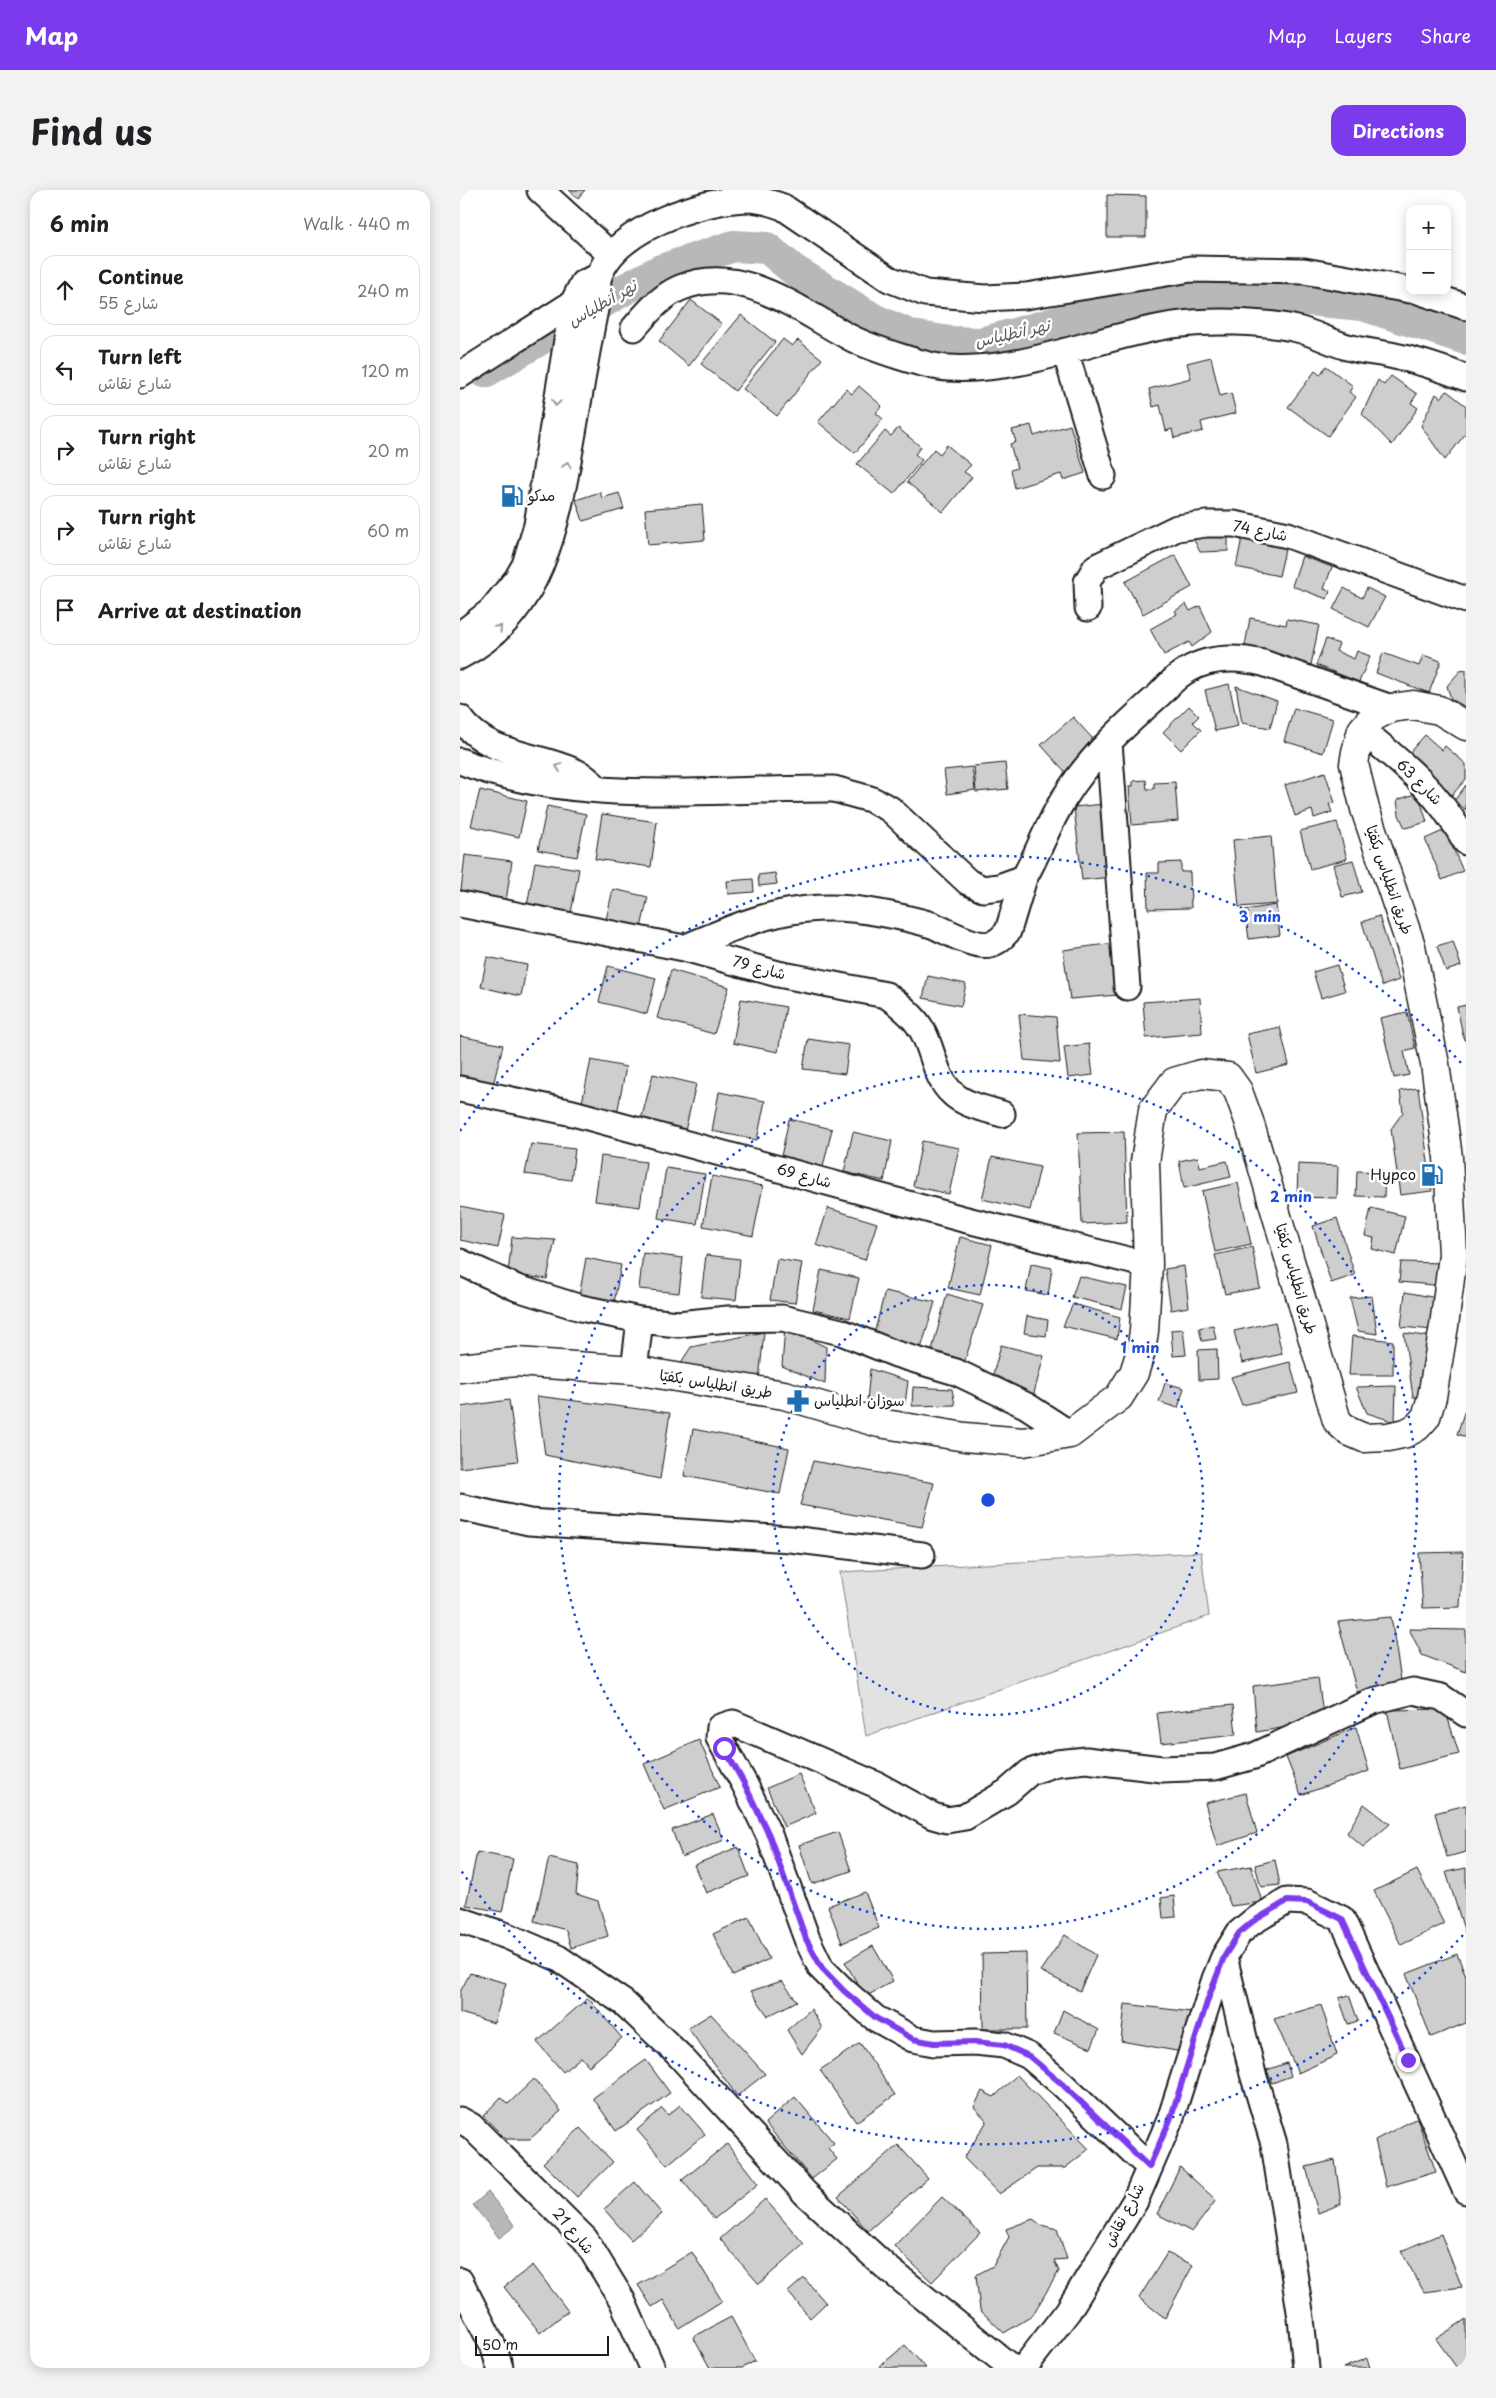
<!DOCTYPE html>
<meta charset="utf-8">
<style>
body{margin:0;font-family:"Playpen Sans","Playpen Sans Arabic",sans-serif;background:#f2f2f2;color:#202124}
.controls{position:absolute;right:15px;top:15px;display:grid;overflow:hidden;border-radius:10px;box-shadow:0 2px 12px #0003}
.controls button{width:45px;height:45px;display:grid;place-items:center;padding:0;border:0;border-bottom:1px solid #e0e0e0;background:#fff;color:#202124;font:25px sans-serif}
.scale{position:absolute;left:15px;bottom:12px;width:134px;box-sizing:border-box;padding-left:5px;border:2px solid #1c1c1c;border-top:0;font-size:14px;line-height:18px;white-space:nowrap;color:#1c1c1c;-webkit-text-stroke:4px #fff;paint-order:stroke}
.stop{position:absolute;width:15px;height:15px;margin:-11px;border:4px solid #7c3aed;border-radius:50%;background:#fff}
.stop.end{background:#7c3aed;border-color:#fff;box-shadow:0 1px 5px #0008}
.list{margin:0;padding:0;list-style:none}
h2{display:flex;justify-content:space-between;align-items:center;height:65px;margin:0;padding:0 20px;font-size:21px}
h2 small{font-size:16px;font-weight:400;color:#757577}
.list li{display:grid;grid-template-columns:32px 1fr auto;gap:15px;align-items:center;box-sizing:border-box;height:70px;margin:0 10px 10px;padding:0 10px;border:1px solid #e0e0e0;border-radius:15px}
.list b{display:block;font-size:19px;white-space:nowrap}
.list p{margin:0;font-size:16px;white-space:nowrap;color:#757577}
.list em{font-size:16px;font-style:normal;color:#757577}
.icon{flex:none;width:28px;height:28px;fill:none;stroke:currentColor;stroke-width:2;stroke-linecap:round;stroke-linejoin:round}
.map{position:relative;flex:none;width:1006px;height:2178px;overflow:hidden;border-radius:15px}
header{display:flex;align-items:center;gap:30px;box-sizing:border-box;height:70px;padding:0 25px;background:#7c3aed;color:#fff}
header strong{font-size:24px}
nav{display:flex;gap:28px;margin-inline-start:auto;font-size:18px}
.intro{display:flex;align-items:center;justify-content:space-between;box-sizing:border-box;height:120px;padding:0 30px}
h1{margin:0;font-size:35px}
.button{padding:12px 22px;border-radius:15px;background:#7c3aed;color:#fff;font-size:18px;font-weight:700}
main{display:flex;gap:30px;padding:0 30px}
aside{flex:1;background:#fff;border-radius:15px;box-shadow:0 2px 12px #0003}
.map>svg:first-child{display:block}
.green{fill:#e2e2e2;stroke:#7f7f7f}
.water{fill:#b8b8b8;stroke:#7a7a7a}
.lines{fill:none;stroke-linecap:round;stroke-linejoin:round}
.river{stroke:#b8b8b8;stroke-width:32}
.building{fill:#cecece;stroke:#1c1c1c}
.minor-casing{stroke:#1c1c1c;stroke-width:29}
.highway-casing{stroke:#1c1c1c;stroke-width:31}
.minor{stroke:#fff;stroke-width:25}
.highway{stroke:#fff;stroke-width:28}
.oneway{stroke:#999}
.route{stroke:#7c3aed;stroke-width:6}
.ring{fill:none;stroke:#1d4ed8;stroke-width:2.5;stroke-dasharray:2.5 5}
.labels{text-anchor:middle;stroke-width:5;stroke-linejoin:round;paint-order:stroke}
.poi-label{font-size:15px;fill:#1c1c1c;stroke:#fff;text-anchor:start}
.street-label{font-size:15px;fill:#1c1c1c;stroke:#fff}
.water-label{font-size:16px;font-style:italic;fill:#5a5a5a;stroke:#fff}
.centre{fill:#1d4ed8;stroke:#fff;stroke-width:2.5}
.ring-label{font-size:15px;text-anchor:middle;font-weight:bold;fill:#1d4ed8;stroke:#fff;stroke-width:5;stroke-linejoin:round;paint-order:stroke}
</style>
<header>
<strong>Map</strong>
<nav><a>Map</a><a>Layers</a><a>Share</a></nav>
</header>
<div class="intro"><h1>Find us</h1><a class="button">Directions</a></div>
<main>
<aside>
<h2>6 min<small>Walk · 440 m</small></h2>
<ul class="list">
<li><svg class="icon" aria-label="ahead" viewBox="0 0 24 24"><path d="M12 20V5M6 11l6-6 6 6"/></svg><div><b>Continue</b><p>شارع 55</p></div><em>240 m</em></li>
<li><svg class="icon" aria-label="left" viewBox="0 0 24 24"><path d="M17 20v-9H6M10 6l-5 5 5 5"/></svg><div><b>Turn left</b><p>شارع نقاش</p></div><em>120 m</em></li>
<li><svg class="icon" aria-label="right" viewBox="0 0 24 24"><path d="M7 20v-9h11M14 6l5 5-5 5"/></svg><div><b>Turn right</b><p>شارع نقاش</p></div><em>20 m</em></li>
<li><svg class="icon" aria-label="right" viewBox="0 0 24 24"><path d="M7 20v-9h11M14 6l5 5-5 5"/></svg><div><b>Turn right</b><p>شارع نقاش</p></div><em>60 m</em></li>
<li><svg class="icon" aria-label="arrive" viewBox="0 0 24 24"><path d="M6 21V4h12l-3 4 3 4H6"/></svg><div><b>Arrive at destination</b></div></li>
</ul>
</aside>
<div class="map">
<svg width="1006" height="2178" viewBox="0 0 1006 2178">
<rect width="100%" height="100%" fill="#fff"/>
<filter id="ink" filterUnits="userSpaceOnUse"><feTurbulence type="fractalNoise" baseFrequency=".02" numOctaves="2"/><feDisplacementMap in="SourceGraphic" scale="10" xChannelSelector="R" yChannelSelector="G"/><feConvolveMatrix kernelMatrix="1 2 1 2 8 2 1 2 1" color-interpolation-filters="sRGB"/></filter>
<g filter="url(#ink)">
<!-- green -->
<path class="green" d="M741 1362 749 1426 406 1546 380 1382Z"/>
<!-- water -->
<path class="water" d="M28 2002 55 2036 39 2048 13 2015Z"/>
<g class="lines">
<!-- river -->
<path class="river" d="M25 182 167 98 201 80 274 56 307 58 335 81 415 130 452 146 490 152 521 153 664 114 716 105 763 102 903 115 1006 149"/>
</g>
<!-- building -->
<path class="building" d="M109 0H125L118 8Z
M647 5 686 6V47H647Z
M231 110 262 134 229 176 199 151Z
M281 125 315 152 275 201 241 174Z
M323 149 332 156 338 150 362 169 317 226 283 199Z
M751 167 760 206 771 203 776 223 741 232 743 241 714 248 712 239 706 241 700 215 693 217 689 199 731 188 727 173Z
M866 176 893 196 889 202 896 207 868 246 828 217 855 181 860 185Z
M931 186 957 204 951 213 958 218 932 255 902 224 918 190 924 195Z
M399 196 422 216 416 223 423 229 395 263 358 232 386 199 392 204Z
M987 201 1006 216V243L985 270 961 236 976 204 981 208Z
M571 235 574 246 610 235 625 283 603 290 601 284 555 298 551 280 557 278 550 254 556 252 552 240Z
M438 238 461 257 455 264 462 270 434 304 397 274 425 241 431 246Z
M487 255 511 275 504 282 512 287 483 322 447 292 474 259 480 264Z
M140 302 142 308 159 303 164 319 123 331 116 310Z
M242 314 245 350 188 355 185 319Z
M729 340 768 341V361L740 362Z
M783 343 827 351 819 386 776 377Z
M715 365 732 397 683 424 665 392Z
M842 366 872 377 864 399 870 401 867 409 832 396Z
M884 398 902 408 907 398 925 407 909 437 873 419Z
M726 414 730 421 740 416 752 442 732 457 729 452 704 465 690 439 717 424 715 421Z
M790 428 826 435 827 429 859 435 851 475 784 461Z
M866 449 879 454 876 461 894 469 897 461 910 466 899 492 856 475Z
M923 463 959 476 963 465 981 471 969 503 916 483Z
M1006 480V517L991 509 987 496 1000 481Z
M769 494 778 536 755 541 745 500Z
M776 496 817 511 810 538 782 533Z
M729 516 739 526 733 532 741 540 721 560 703 542Z
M834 518 873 529 863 563 824 551Z
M613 527 641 558 609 586 581 555Z
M965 545 982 560 985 556 1006 574V589L992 605 947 565Z
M545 573 548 599 516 602 514 576Z
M512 577 515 600 487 604 484 580Z
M865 582 875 613 869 614 872 622 854 628 852 620 835 626 825 595Z
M686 590 687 599H694V593L715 592 718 631 672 635 669 596H673V591Z
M1006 595V620L994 611Z
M20 600 67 611 59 647 11 636Z
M958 603 967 632 945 638 939 625 937 610Z
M644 614 652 687 622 690 614 617Z
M87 616 126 624 117 667 78 660Z
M142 624 197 632 191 677 135 669Z
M877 632 887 669 850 679 840 641Z
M985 640 1003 681 982 690 965 649Z
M811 646 817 714 779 717 773 650Z
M5 665 52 671 45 717 0 709Z
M893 670 902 702 882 707 873 675Z
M75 672 119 679 111 723 67 716Z
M721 672V682H730L731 718 688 719 687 683H699V673Z
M315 683 317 694 299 696 298 685Z
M293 689 294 702 268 704 267 691Z
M153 699 188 707 180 742 145 734Z
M816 715 820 745 789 749 785 720Z
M919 726 939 790 922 796 902 732Z
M993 751 1001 776 986 781 977 756Z
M654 753 658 805 610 809 603 760Z
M27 767 67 775 61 806 21 797Z
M877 775 885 801 861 808 853 782Z
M148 776 196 788 187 824 139 812Z
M211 780 269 797 254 844 197 828Z
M468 786 506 794 501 816 463 808Z
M740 808 742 843 686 848 683 812Z
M281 809 326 817 318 862 273 853Z
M1006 815V850H1004L997 817Z
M947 822 955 858 944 861 949 885 934 888 920 828Z
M559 824 596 827 600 873 564 870Z
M820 837 829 875 796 883 787 844Z
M0 846 43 855 33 895 0 888Z
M348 849 389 855 385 884 343 879Z
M629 854 633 885 608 888 604 857Z
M131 870 166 877 157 924 121 917Z
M193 884 236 894 225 941 181 930Z
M958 898 972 1001 940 1005 931 939 943 922 940 901Z
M259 902 305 911 297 950 252 941Z
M329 929 372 939 362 981 320 971Z
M393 942 432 951 424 991 384 982Z
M664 942 667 1032 622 1034 618 943Z
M462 951 499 958 489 1004 453 996Z
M71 954 115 959 111 990 65 984Z
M141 966 186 972 180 1017 135 1011Z
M532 967 580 977 570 1020 522 1009Z
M738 967 740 977 767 971 771 987 724 998 719 971Z
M838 974 878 976 877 1008 837 1007Z
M206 978 245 984 237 1034 198 1028Z
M897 981 925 982 924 1007 896 1006Z
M252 986 303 996 293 1046 243 1036Z
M778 993 791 1054 755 1062 742 1001Z
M0 1016 45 1025 38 1058 0 1050Z
M368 1018 417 1033 405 1070 356 1055Z
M911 1018 945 1026 936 1065 912 1059 914 1048 905 1046Z
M877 1028 895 1085 871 1093 853 1036Z
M52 1047 95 1050 87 1089 48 1084Z
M500 1047 532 1055 520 1105 488 1098Z
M792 1057 800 1098 765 1104 755 1065Z
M183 1063 223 1068 219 1103 179 1099Z
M246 1065 280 1069 276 1110 241 1107Z
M126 1068 161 1075 154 1113 119 1107Z
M317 1069 342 1073 335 1113 310 1110Z
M941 1072 985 1073V1096L939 1092Z
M571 1074 592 1078 588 1105 566 1101Z
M724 1076 729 1117 711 1120 705 1079Z
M361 1080 399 1088 390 1128 353 1120Z
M619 1086 667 1097 662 1119 612 1107Z
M425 1101 475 1112 460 1162 413 1148Z
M945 1102 977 1108 974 1140 941 1137Z
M487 1104 523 1115 504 1173 472 1160Z
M912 1106 917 1144 898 1141 890 1108Z
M613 1114 660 1127 657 1149 603 1136Z
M567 1126 588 1130 586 1146 564 1143Z
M815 1132 822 1164 782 1173 774 1141Z
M753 1135 756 1149 742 1151 739 1138Z
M325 1137 366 1157 365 1194 322 1176Z
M723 1139 726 1165 713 1166 711 1140Z
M304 1142 299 1190 220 1174 231 1157Z
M944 1143 972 1147 959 1207H953Z
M892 1146 933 1151V1185H889Z
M541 1155 584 1166 571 1214 531 1192Z
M757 1159 758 1189 739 1190 738 1160Z
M830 1172 838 1203 782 1215 771 1187Z
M410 1179 448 1191 445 1214 407 1211Z
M705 1193 724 1198 718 1218 699 1212Z
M936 1196 935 1232 907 1223 896 1197Z
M453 1197 492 1199 495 1215 452 1216Z
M77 1206 210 1223 200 1289 85 1265Z
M49 1210 58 1271 0 1278V1217Z
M1006 1217V1247L997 1244Z
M233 1239 329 1258 320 1304 224 1286Z
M353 1271 474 1293 462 1337 340 1315Z
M1003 1362 1000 1417 963 1418 959 1363Z
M931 1427 941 1490 897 1502 878 1432Z
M949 1439 1006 1440V1482L962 1465Z
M858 1488 864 1531 797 1542 793 1496Z
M773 1515 776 1545 701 1553 697 1523Z
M985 1519 999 1564 940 1579 927 1520Z
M896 1537 909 1581 841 1605 826 1567Z
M239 1550 260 1597 204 1620 184 1574Z
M339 1584 356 1623 324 1637 307 1598Z
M786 1603 797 1643 757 1656 745 1613Z
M904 1614 930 1634 903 1657 887 1643Z
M1006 1615V1662L987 1667 975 1623Z
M253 1624 264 1650 222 1667 212 1640Z
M378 1642 391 1681 352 1694 339 1655Z
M278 1657 289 1686 246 1703 234 1675Z
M17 1662 53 1669 42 1722 6 1715Z
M89 1668 119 1675 116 1704 138 1711 148 1746 111 1758 106 1740 74 1731Z
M815 1670 820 1695 801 1697 795 1675Z
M791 1676 802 1712 771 1716 757 1682Z
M1006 1678V1746L986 1682Z
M957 1680 984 1734 941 1755 914 1701Z
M405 1702 419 1738 382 1753 368 1716Z
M714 1706 716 1727 703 1728 701 1708Z
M289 1727 309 1769 273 1786 253 1744Z
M605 1745 636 1765 620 1801 580 1781Z
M413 1756 433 1791 405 1807 385 1772Z
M566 1763 567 1839H523L522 1764Z
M997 1764 1006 1786V1833L971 1847 946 1784Z
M10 1783 46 1793 34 1833 0 1823V1802Z
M322 1791 337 1811 308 1826 291 1801Z
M889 1805 898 1831 888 1834 879 1808Z
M128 1808 162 1848 129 1876 121 1867 103 1882 77 1852Z
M665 1814 732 1822 722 1862 661 1851Z
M861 1815 877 1865 838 1883 814 1829Z
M351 1819 362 1838 342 1864 327 1840Z
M603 1820 639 1840 631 1858 594 1843Z
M251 1824 305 1884 277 1906 228 1838Z
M400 1853 435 1905 396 1932 360 1880Z
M186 1870 210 1903 156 1941 133 1908Z
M827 1873 831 1886 812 1893 807 1880Z
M557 1885 629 1959 605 1978H577L539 2004 504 1968 527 1931 514 1917 522 1901 534 1907Z
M74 1889 101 1921 70 1949H46L23 1926 41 1907 48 1914Z
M335 1907 374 1953 368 1958 377 1969 352 1989 305 1933Z
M220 1915 245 1944 207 1975 177 1940 202 1918 208 1925Z
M957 1928 976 1982 926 1997 915 1950Z
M120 1938 153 1972 117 2007 83 1973Z
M267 1954 298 1994 254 2029 222 1990Z
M438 1955 468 1988 408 2041 378 2007Z
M875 1970 881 2014 858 2023 846 1977Z
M720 1977 756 2010 732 2042 697 2024Z
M175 1992 202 2024 171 2050 144 2019Z
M482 2007 520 2043 472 2092 434 2056Z
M305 2009 344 2054 299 2094 260 2049Z
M573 2029 581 2035 597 2039 607 2069 594 2070 599 2081 572 2126 544 2143 520 2120 516 2085 533 2076 549 2047 546 2039Z
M981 2044 1002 2097 964 2102 941 2061Z
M232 2062 262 2111 219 2138 203 2110 192 2117 178 2095Z
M707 2063 733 2075 705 2128 679 2108Z
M73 2075 108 2121 80 2143 44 2097Z
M344 2088 366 2113 350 2128 328 2102Z
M271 2127 295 2171 282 2178H250L233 2147Z
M1006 2129V2178H997L976 2149Z
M445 2155 466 2178H418Z
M907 2168 910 2178H883Z"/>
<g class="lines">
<defs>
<path id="minor" d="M80 0 151 65
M958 101 1006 117
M174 138C187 123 201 106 220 98 281 72 340 121 391 148 411 158 467 177 488 178 565 183 638 146 713 135 748 130 803 131 837 139 854 143 870 152 887 157 901 161 916 162 930 165 956 170 981 178 1006 188
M605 161 643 286
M0 185 113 113
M628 418 627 392 636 377 717 338 746 334H774L828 345 1006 410
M0 445 31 421 57 389 65 375 77 335 113 113 123 93 138 87
M0 466C85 423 98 327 113 243 121 197 128 151 138 105 138 99 137 91 139 86 156 38 240 11 285 9 299 9 310 12 323 17L429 89 465 103 525 108 566 106 731 79 844 81 950 100
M0 528C29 568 80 563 120 584 125 587 130 592 135 596
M902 540C946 576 978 602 1006 652
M649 552 667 797
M0 571C116 617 251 598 374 599L410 609 430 619 508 692 523 699 539 697 564 688C579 662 588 633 605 607 630 567 665 535 700 504 708 496 716 486 726 481 750 466 777 467 803 473L931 518
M0 714 224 758 318 784 426 805C439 814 454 826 462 840 473 859 475 888 492 903 504 915 526 919 542 924
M224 758C295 728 341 708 420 723 437 726 455 730 472 735 487 741 514 758 530 754 537 753 543 747 548 741L564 688
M0 899 113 923 503 1029 688 1075
M0 1072 57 1098 121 1118 180 1130
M174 1180 180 1130 218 1134 268 1129 322 1128 381 1142 436 1164 496 1182 567 1216 610 1244
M0 1317 69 1332 330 1349 462 1365
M0 1730 47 1746 98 1768 164 1813 219 1865 345 2003 426 2077 552 2178
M764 1767 793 1884 814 1954 841 2128 846 2178
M0 1930 11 1936 125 2049 162 2110 192 2178
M689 1977 602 1894 569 1866 544 1855 515 1852 474 1853 453 1849 415 1828 384 1801 361 1778 347 1749 309 1645 285 1595 259 1548 260 1537 273 1533 417 1595 473 1626 487 1630 505 1627 547 1602 570 1582 597 1573 626 1570 702 1579 755 1577 794 1566 913 1511 953 1501 981 1507 1006 1524
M0 2091 34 2158 40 2178
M564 2178 608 2121 675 2011 710 1930 755 1789 764 1767 779 1743 792 1732 827 1711 847 1712 882 1729 1006 2001"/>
<path id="highway" d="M0 1178 56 1172 174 1180 324 1205 419 1233 505 1247 563 1252 610 1244 659 1207 674 1183 681 1161 684 1141 688 1075 685 972 693 920 714 892 741 884 768 887 778 901 789 931 877 1231 888 1241 904 1248 928 1247 946 1243 957 1237 966 1227 972 1207 984 1136 993 1065 988 967 975 874 951 756 905 619 894 574 896 562 902 540 913 527 931 518 953 515 979 520 1006 536"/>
</defs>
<!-- minor casing -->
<use href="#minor" class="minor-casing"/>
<!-- highway casing -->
<use href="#highway" class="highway-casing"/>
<!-- minor -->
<use href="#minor" class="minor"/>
<!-- highway -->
<use href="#highway" class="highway"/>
</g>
<!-- one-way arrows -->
<defs><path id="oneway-chevron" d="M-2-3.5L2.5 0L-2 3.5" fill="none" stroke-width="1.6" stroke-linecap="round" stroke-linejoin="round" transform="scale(1.25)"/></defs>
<g class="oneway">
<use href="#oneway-chevron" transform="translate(96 213) rotate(99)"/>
<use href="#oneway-chevron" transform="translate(107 275) rotate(-80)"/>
<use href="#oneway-chevron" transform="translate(39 438) rotate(-47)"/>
<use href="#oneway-chevron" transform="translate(99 577) rotate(-161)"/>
</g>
</g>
<g class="lines" filter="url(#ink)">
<!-- route -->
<path class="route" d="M264 1558 285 1595 309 1645 346 1749 362 1778 384 1801 416 1828 453 1849 474 1853 515 1852 544 1855 569 1866 602 1894 689 1977 710 1930 748 1809 764 1767 779 1743 792 1732 827 1711 847 1712 882 1729 948 1870"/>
</g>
<!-- distance rings -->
<g class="ring">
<circle cx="528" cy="1310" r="215"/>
<circle cx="528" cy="1310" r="429"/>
<path d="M1003 1745A644 644 0 0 1 0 1679M0 941A644 644 0 0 1 1003 875"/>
</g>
<!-- icons -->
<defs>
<symbol id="fuel-bare" viewBox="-9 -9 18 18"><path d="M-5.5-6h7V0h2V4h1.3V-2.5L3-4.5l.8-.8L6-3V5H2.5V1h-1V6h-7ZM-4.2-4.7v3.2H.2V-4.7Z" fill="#1f6fb2" stroke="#fff" stroke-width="2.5" paint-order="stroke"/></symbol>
<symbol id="pharmacy-bare" viewBox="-9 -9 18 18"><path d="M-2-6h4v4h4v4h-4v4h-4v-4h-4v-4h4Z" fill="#1f6fb2" stroke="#fff" stroke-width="2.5" paint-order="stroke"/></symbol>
</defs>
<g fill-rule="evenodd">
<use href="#fuel-bare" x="36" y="290" width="32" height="32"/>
<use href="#fuel-bare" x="956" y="969" width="32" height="32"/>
<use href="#pharmacy-bare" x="322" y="1195" width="32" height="32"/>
</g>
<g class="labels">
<!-- poi labels -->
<g class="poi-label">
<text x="68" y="311">مدكو</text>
<text x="956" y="990" text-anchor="end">Hypco</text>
<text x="354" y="1216">سوزان انطلياس</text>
</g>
<!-- street labels -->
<g class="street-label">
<text transform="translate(800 341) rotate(11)" y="5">شارع 74</text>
<text transform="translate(959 592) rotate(45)" y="5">شارع 63</text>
<text transform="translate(929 690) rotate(71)" y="5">طريق انطلياس بكفيّا</text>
<text transform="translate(299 778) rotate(15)" y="5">شارع 79</text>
<text transform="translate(344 986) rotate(15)" y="5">شارع 69</text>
<text transform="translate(836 1089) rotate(74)" y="5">طريق انطلياس بكفيّا</text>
<text transform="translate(256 1194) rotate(9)" y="5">طريق انطلياس بكفيّا</text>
<text transform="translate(664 2025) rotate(-62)" y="5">شارع نقاش</text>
<text transform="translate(113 2041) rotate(50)" y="5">شارع 21</text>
</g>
<!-- water labels -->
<g class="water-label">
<text transform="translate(142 113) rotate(-30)" y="6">نهر أنطلياس</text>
<text transform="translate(552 143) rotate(-13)" y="6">نهر أنطلياس</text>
</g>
</g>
<circle cx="528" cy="1310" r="8" class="centre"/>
<g class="ring-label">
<text x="800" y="732">3 min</text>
<text x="831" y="1012">2 min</text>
<text x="680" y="1163">1 min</text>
</g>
</svg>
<div class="controls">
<button>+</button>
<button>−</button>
</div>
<div class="scale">50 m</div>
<div class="stop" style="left:264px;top:1558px"></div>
<div class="stop end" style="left:948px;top:1870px"></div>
</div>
</main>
